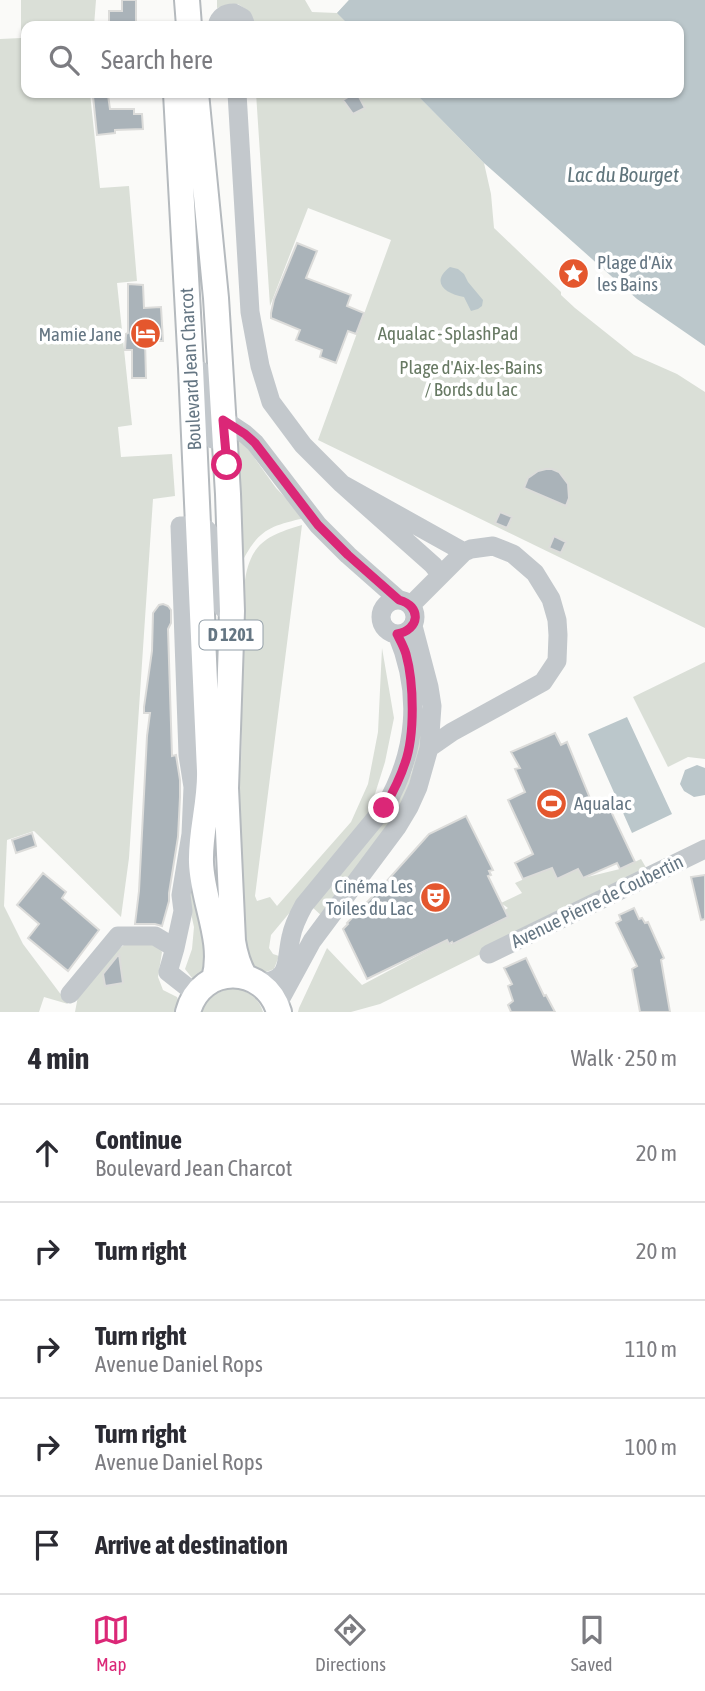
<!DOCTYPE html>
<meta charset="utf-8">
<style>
body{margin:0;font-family:"Asap Condensed",sans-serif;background:#f7f7f7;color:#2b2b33}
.stop{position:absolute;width:21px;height:21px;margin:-16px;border:5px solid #db2777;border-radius:50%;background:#fff}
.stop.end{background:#db2777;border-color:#fff;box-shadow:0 2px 7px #0008}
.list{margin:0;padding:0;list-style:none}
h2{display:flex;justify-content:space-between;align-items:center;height:91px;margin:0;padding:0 28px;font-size:30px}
h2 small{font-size:23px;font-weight:400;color:#7c7c81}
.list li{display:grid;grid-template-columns:46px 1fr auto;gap:21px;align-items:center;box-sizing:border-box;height:98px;padding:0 28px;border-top:2px solid #e1e1e2}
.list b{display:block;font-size:26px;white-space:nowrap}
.list p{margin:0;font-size:23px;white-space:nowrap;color:#7c7c81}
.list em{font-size:23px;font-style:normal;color:#7c7c81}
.icon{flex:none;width:38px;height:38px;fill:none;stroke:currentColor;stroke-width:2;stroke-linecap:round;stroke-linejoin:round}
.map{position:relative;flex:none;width:705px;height:1012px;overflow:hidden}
.search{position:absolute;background:#fff;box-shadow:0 2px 5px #0004;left:21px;right:21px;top:21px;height:77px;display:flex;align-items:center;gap:18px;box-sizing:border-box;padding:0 24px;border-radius:14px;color:#7c7c81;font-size:26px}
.sheet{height:581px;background:#fff}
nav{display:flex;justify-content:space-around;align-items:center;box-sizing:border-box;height:98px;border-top:2px solid #e1e1e2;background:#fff;font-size:19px;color:#7c7c81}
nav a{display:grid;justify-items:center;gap:4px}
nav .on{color:#db2777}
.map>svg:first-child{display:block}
.green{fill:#dadfd7}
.water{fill:#bbc7cb}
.building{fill:#aab3b9;stroke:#dcdcda;stroke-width:2}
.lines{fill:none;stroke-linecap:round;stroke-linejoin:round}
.major-casing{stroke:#b5babe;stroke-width:28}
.minor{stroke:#c3c8cc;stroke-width:19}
.major{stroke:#fff;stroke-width:24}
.route{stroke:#db2777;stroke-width:9}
.labels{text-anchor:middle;stroke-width:7;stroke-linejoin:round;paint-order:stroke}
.shield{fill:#fff;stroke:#939fa8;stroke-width:2}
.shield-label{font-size:18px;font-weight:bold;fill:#657683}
.poi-label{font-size:19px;fill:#657683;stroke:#fff;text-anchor:start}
.park-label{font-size:19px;fill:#687a64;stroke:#fff}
.street-label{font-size:19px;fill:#657683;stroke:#fff}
.water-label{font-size:21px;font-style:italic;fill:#60757c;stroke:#fff}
</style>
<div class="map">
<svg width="705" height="1012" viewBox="0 0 705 1012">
<rect width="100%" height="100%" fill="#fafaf8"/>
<!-- green -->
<path class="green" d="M21 0H96L94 26H26V93H90L100 188 129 186 137 281 117 283 132 425 118 427 121 457 172 454 175 496 153 499 129 858 121 917 34 831 7 840 4 906 23 944 68 1004 44 997 39 1012H0V39L21 38Z
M217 0H305L312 12 337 13 349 0H374L369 26H252L251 13 238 4 217 8Z
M256 93H415L484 163 491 194 494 228 561 292V295L575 308 634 355 677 374 705 392V628L318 440 391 240 308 208 270 306Z
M241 439 276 488 305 518C269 526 258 530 241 564L236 442Z
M302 525 255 896 257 901 270 897 277 906 351 822 368 784 378 732 382 648 394 718 385 762 369 813 321 875 271 935 269 948 273 954 279 956 274 969 266 972H257L248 963 244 953 235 791 241 761 245 580C251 542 269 535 302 525Z
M705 662V759L688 757 668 767 633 697Z
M419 733H426L410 798 323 917 311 906 411 774 416 756Z
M641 859 648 871 380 1004 351 1012H298L299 1008 327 948 362 985 447 940 449 944H453L508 917 505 910 508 908 501 903 522 893 515 883 552 867 557 879 579 869 583 878 620 869Z
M193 880 207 957 203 975 192 978 185 969 192 949 194 927 187 895Z
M154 941 162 952 158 977 163 990 177 997 180 1004 176 1012H75L79 991 98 964 128 942Z
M236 988C249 992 259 998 263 1012H201C208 996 219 990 236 988Z"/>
<!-- water -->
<path class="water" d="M349 0H705V346L637 299 484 163 415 93H679V26H350L337 13Z
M450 267 458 269 464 274 468 282 483 300 482 306 478 309 471 311 464 297C445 294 430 282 450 267Z
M627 717 672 814 632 833 588 734Z
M697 765 705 768V795L694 797 684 791 680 784 685 770Z"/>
<!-- building -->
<path class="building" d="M122 0H136V26H109V11H122Z
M355 93H357L365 108 353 114 343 100Z
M108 95 110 109H134V114H142L143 129 115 130V133L97 135 93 96Z
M297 243 317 251 306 278 351 295 347 306 364 313 356 334 348 331 336 363 320 357 322 350 296 340 300 330 271 318V313L274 299Z
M128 284 143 285 144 308 161 307 163 341H145L146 378H132V350H125L126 334 128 333Z
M546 469H552L559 472 568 484 569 498 566 506 524 488 528 478 538 471Z
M500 512 512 517 507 528 495 523Z
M554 536 566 542 561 553 549 548Z
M163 604 168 606 171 610V623L168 629 172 756 176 755 180 780V797L178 837 169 893V901L162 926 155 924H135L139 891 147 736 150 713H144V707L152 651 153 613 159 605Z
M555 733 561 745 567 742 596 813 609 807 635 862 620 869 617 863 583 878 578 869 557 879 552 868 523 879 515 863 533 854 508 800 525 792 515 769 520 768 511 752Z
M466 816 493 870 489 871 491 875 488 876 508 917 453 944 452 942 449 944 447 940 367 979 343 929 348 924 347 923 377 892 429 834Z
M32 833 36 846 16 853 12 840Z
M43 873 66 892 62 898 99 930 68 971 28 938 39 924 17 905Z
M705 875V919L701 920 691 877Z
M634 908 639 919 642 918 645 923 648 922 664 958 661 960 670 1012H640L632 969 637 966 616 923 621 920 619 915Z
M119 954 123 983 105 986 103 974Z
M526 958 544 996 546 995 555 1012H511L508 1005 513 1001 508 986 512 984 504 968Z"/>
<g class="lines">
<defs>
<path id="major" d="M187 0 189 26
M176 93 191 368 209 771C210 802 200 832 201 862 202 901 225 941 214 979
M196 93 216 298 228 494 232 611 226 788 233 941C235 954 238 965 245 977
M188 1012C201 963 265 964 279 1012"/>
</defs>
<!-- major casing -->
<use href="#major" class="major-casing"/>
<!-- minor -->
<path class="minor" d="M217 26C219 17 225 13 234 13L243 18 246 26
M237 93 250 312 260 366 271 402 303 445 342 484
M191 368 201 371 208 379 213 439
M224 420 245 434 255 443 318 525 348 555 399 600
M441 575 433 565 342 484 464 552
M381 617a17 17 0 1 1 34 0a17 17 0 1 1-34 0Z
M411 605 464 552 471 549 493 546 513 554 535 573 551 599 557 620 558 635 557 661 543 682 452 732 429 748
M175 948 183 911 181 895 191 834 193 787 188 755 180 526C189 526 200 523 207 530 218 540 220 591 223 608
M489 954 705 849
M259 983C292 980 285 963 291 937 293 926 298 916 304 905L384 808C417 753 422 693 397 634
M70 994 118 936H155L175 948 168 972 196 994
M278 1010 281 998 312 941 397 827 409 807 418 787 429 748 432 706 429 687 413 626"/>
<!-- major -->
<use href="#major" class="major"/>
</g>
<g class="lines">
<!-- route -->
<path class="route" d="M227 465 223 420 245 434 255 443 318 525 348 555 399 600C422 606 420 630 397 634 400 640 404 647 406 654 414 683 415 735 405 763 400 779 392 794 384 808"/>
</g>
<!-- icons -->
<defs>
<symbol id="sight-disc" viewBox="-11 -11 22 22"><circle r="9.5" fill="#e4572e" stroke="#fff"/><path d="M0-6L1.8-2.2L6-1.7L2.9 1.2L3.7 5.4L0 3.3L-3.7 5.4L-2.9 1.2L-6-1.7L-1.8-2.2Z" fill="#fff"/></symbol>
<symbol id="hotel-disc" viewBox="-11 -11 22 22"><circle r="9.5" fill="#e4572e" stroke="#fff"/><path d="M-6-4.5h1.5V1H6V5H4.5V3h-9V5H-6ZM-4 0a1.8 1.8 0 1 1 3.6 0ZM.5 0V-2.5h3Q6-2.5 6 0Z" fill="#fff"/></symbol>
<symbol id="stadium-disc" viewBox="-11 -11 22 22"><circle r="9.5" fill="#e4572e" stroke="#fff"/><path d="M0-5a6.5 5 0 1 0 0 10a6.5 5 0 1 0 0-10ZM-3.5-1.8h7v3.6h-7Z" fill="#fff"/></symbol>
<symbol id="theatre-disc" viewBox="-11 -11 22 22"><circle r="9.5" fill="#e4572e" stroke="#fff"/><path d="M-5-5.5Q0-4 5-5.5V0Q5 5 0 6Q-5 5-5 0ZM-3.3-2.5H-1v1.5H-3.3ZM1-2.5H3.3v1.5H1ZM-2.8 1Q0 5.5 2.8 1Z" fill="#fff"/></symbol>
</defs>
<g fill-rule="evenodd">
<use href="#sight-disc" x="556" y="256" width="35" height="35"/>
<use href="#hotel-disc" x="128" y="316" width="35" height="35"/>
<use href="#stadium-disc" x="534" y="786" width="35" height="35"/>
<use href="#theatre-disc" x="418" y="880" width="35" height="35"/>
</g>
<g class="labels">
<!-- shield labels -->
<rect class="shield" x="199.5" y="620.5" width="63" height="29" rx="5"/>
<g class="shield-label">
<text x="231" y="641">D 1201</text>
</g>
<!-- poi labels -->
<g class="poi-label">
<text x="597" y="269">Plage d'Aix<tspan x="597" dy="22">les Bains</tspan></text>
<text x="122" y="341" text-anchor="end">Mamie Jane</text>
<text x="574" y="810">Aqualac</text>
<text x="413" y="893" text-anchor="end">Cinéma Les<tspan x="413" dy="22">Toiles du Lac</tspan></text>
</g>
<!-- park labels -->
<g class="park-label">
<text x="448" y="340">Aqualac - SplashPad</text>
<text x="471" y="374">Plage d'Aix-les-Bains<tspan x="471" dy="22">/ Bords du lac</tspan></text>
</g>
<!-- street labels -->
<g class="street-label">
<text transform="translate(190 369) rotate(-93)" y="7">Boulevard Jean Charcot</text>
<text transform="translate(597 901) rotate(-26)" y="7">Avenue Pierre de Coubertin</text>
</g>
<!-- water labels -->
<g class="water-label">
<text x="623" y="182">Lac du Bourget</text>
</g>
</g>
</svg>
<div class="stop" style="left:227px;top:465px"></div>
<div class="stop end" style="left:384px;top:808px"></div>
<div class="search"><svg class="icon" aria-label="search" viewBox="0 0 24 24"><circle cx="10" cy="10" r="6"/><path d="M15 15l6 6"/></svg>Search here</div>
</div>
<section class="sheet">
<h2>4 min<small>Walk · 250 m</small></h2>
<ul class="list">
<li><svg class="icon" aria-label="ahead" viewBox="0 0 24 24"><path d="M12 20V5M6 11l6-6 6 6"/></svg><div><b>Continue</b><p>Boulevard Jean Charcot</p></div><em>20 m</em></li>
<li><svg class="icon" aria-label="right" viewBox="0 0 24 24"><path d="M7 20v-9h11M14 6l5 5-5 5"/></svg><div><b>Turn right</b></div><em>20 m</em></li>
<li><svg class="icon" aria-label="right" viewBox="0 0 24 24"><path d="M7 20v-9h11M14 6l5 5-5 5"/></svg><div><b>Turn right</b><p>Avenue Daniel Rops</p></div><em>110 m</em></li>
<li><svg class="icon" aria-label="right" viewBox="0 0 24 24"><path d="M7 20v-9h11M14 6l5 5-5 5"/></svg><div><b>Turn right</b><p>Avenue Daniel Rops</p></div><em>100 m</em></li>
<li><svg class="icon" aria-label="arrive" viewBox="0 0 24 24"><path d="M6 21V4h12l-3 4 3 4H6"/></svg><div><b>Arrive at destination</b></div></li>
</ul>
</section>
<nav>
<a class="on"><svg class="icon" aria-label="map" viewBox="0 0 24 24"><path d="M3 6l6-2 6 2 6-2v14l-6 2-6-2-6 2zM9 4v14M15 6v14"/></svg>Map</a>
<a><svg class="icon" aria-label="directions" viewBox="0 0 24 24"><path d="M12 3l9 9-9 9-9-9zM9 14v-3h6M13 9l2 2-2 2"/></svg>Directions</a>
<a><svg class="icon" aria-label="saved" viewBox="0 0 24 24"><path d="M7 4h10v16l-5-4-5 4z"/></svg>Saved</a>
</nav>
